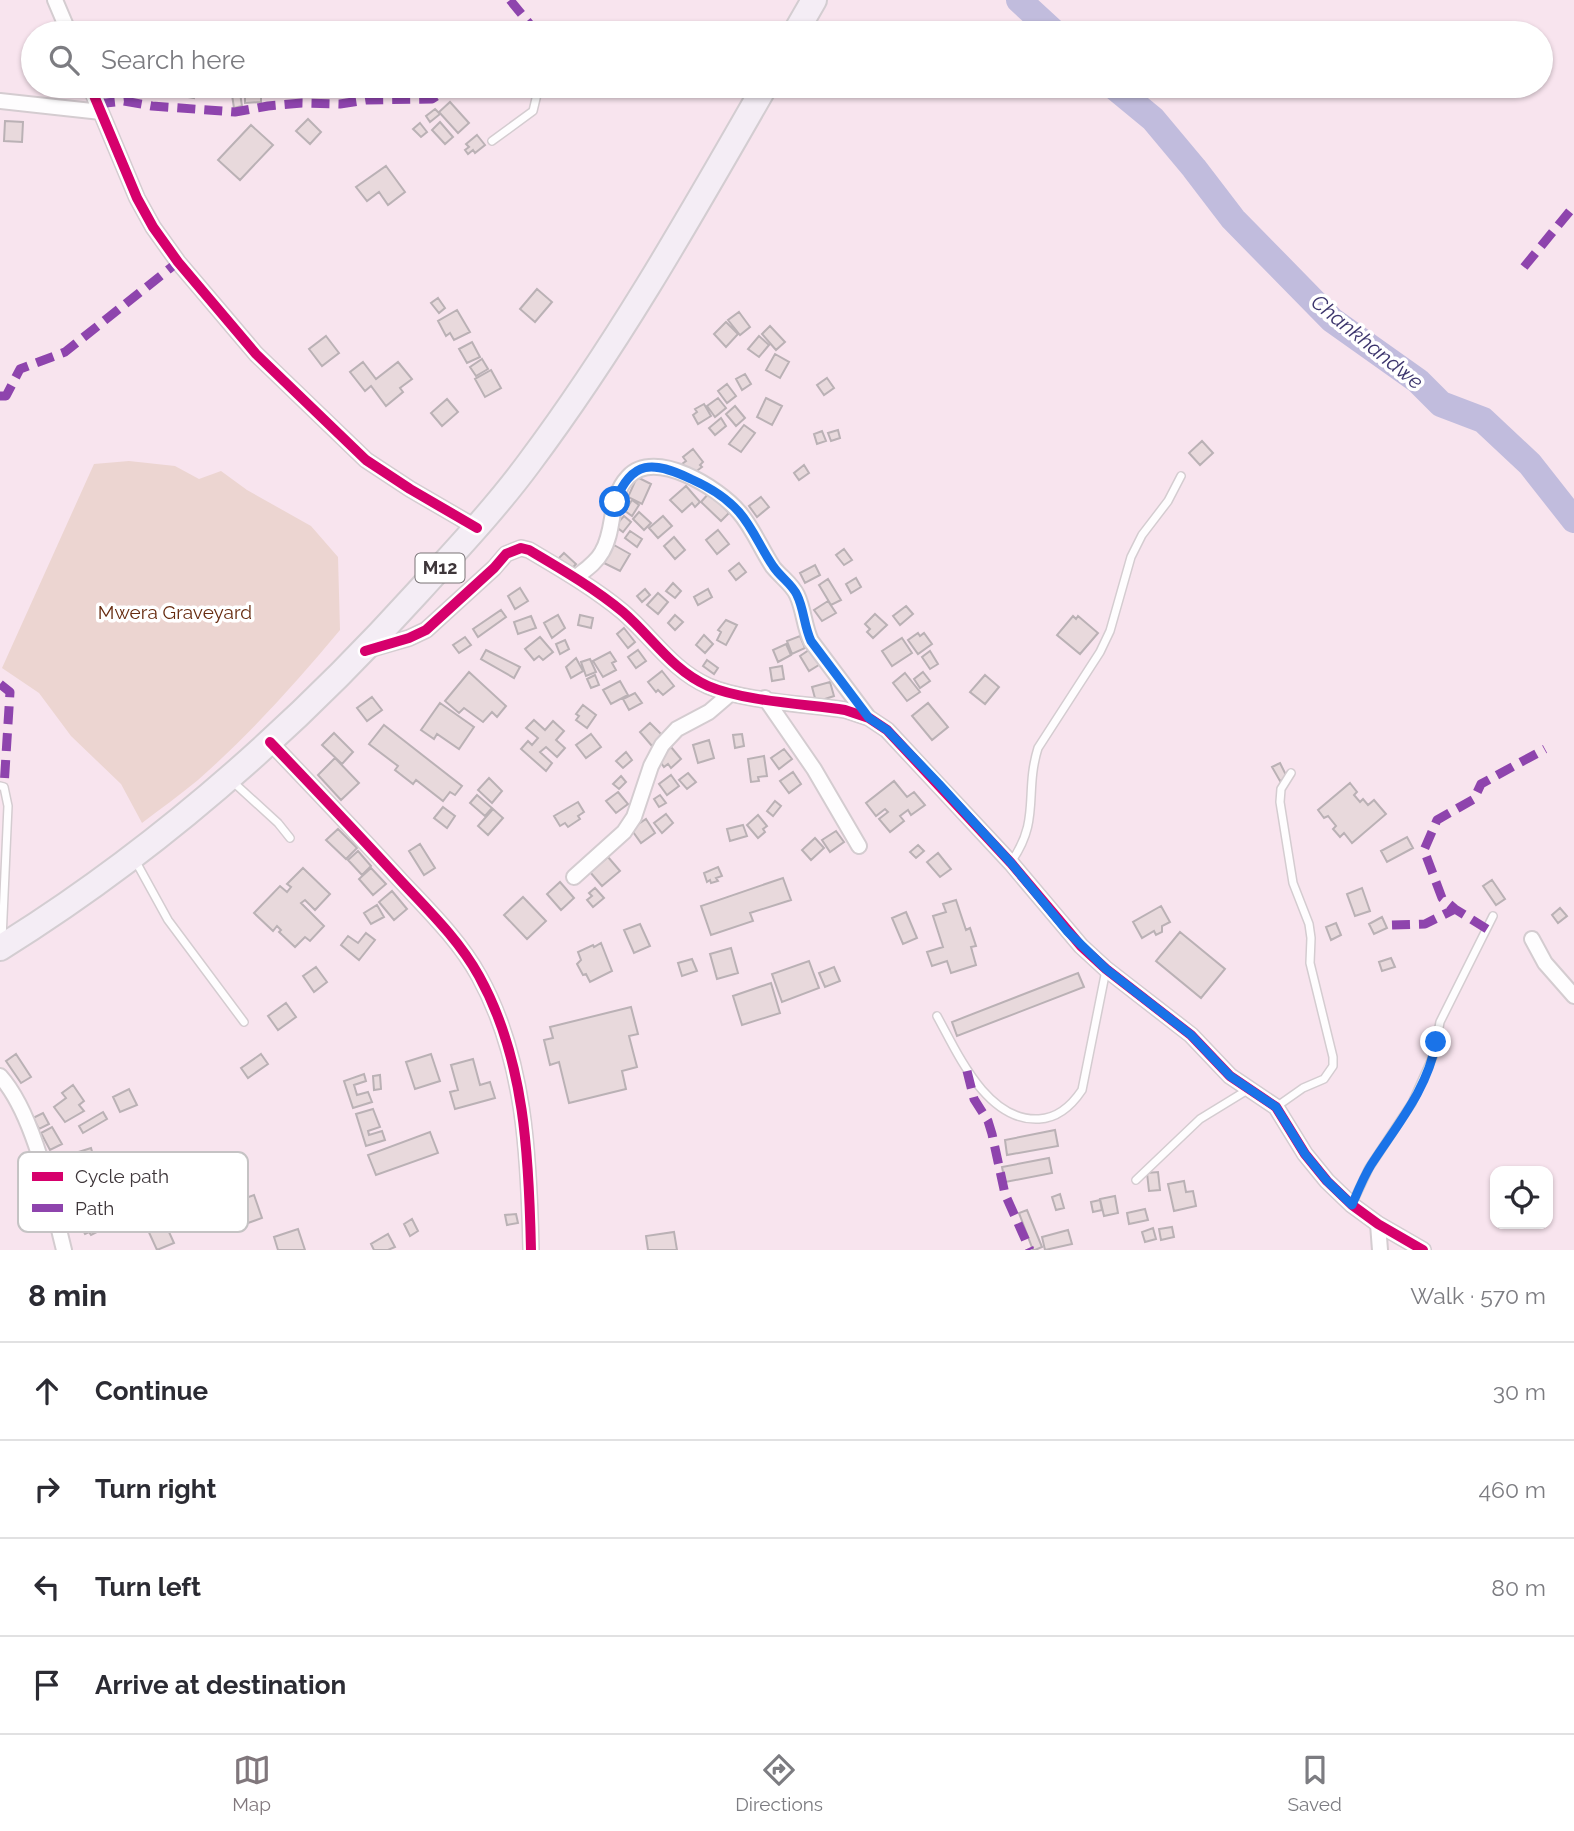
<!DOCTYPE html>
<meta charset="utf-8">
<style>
body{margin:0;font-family:Raleway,sans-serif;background:#f7f7f7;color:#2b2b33}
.controls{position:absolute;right:21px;bottom:21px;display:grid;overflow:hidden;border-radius:14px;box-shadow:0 2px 5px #0004}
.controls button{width:63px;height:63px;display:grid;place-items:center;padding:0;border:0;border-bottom:2px solid #e1e1e2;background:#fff;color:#2b2b33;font:35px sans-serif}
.stop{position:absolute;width:21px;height:21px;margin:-16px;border:5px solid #1a73e8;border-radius:50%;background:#fff}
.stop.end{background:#1a73e8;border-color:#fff;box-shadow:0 2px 7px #0008}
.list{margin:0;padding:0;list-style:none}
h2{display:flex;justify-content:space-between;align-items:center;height:91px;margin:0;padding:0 28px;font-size:30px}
h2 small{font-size:23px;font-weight:400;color:#7c7c81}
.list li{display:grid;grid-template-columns:46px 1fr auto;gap:21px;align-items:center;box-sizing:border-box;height:98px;padding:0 28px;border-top:2px solid #e1e1e2}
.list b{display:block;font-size:26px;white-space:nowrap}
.list em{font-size:23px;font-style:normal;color:#7c7c81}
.icon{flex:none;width:38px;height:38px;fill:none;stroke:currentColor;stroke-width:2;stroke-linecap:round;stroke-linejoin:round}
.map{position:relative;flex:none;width:1574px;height:1250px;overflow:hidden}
.search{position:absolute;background:#fff;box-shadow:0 2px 5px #0004;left:21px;right:21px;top:21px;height:77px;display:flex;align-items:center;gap:18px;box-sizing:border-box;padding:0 24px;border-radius:38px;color:#7c7c81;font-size:26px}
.sheet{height:483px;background:#fff}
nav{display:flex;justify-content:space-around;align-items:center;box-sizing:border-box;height:98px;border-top:2px solid #e1e1e2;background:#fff;font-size:19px;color:#7c7c81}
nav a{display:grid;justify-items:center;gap:4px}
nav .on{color:#80777c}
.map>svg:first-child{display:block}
.built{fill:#f8e4ee;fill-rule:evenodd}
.green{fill:#ecd5d1}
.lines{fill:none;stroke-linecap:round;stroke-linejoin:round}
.river{stroke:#c1bcdd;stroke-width:26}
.building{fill:#e8d9dc;stroke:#bab1b5;stroke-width:2}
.service-casing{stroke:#d4ccd0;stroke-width:10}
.minor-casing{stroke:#d4ccd0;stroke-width:18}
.trunk-casing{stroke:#d3cdd1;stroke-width:28}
.service{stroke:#fefdfe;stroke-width:7}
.minor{stroke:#fefdfe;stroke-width:14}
.trunk{stroke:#f4edf5;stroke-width:24}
.quiet{stroke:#8e44ad;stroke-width:9;stroke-dasharray:18 9;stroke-linecap:butt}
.cycleway-casing{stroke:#fff;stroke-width:15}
.cycleway{stroke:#d6006c;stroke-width:10}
.route{stroke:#1a73e8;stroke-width:9}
.labels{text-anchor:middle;stroke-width:7;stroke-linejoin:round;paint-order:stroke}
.shield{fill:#fff;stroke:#787275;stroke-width:2}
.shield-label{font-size:18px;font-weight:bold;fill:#3e363a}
.park-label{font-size:19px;fill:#672b0f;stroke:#fff}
.water-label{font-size:21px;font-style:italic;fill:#3c356d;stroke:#fff}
.key{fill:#fff;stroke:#c5c3c4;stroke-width:2}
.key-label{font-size:19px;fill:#3e363a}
</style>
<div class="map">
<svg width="1574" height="1250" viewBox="0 0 1574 1250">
<rect width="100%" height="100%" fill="#fbf0f6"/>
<!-- built -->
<path class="built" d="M0 0H1574V1250H0ZM33 33H1541V86H33ZM1495 1171H1548V1224H1495Z"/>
<!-- green -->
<path class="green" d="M129 461 175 466 199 479 221 471 247 490 311 526 338 557 340 630C296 683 250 734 198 780 180 795 160 809 142 823L121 784 71 736 39 693 2 668 94 464Z"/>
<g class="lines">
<!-- river -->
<path class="river" d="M1019 0 1055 33
M1113 86 1153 119 1194 168 1233 219 1332 320 1418 381 1441 404 1483 420 1530 464 1574 520"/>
</g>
<!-- building -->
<path class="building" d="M106 26 108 33H90V30Z
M168 86H197L194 98 166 93Z
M245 86H261V102L245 103Z
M240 93 242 106 234 108 232 95Z
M450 102 469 123 458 133 439 112Z
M435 109 440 114 430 122 426 116Z
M308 119 321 132 310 144 296 131Z
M5 121 23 122 22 142 4 141Z
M440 122 453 137 445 144 432 130Z
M420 123 427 132 421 137 413 129Z
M251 125 273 145 240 180 218 160Z
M477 135 485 145 475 153 473 150 468 154 465 150 469 147 466 144Z
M386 166 405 192 388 205 379 192 367 201 356 187Z
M537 289 552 302 535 322 520 309Z
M438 298 445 308 439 313 431 303Z
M457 310 470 332 454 340 450 333 446 336 438 321Z
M739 312 750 327 740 335 728 320Z
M726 322 738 334 726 347 714 334Z
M770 326 785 342 776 350 762 334Z
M326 336 339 353 322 366 309 349Z
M759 336 769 345 759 357 748 349Z
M759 336 769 345 759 357 748 349Z
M472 342 480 357 467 363 459 349Z
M775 354 789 362 780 378 766 370Z
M482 359 488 369 476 376 470 367Z
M363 362 376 379 398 362 412 379 400 388 403 392 386 406 371 386 365 391 350 372Z
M491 370 501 388 485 397 475 379Z
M745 374 751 384 742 390 736 379Z
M827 378 834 388 824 395 817 385Z
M727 384 736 396 727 403 718 391Z
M718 398 726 408 715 417 707 406Z
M766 398 782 406 772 425 757 417Z
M447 399 458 412 442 426 431 413Z
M704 404 711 416 698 424 693 415 697 412 695 409Z
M735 406 745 418 736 426 726 414Z
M721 418 726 426 715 435 709 428Z
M721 418 726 426 715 435 709 428Z
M744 425 755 433 741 452 729 444Z
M838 430 840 438 831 441 828 433Z
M822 431 826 441 817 444 814 434Z
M1202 441 1213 453 1200 465 1189 453Z
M693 449 703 462 700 465 702 467 694 473 682 464 686 461 683 457Z
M804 465 809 473 799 480 794 473Z
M637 477 651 484 642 504 628 497Z
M686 486 700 502 695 507 692 503 682 512 670 500Z
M709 493 729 513 721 521 701 502Z
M761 497 769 507 757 517 749 506Z
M632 500 639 505 632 516 625 511Z
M639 512 651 523 644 530 633 519Z
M624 516 631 522 623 532 615 526Z
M663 516 672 526 658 538 649 528Z
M718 530 729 544 717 554 706 540Z
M630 531 642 539 637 547 625 538Z
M674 537 685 550 675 559 664 546Z
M614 545 630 554 620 571 604 563Z
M844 549 852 560 844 565 836 555Z
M564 553 576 564 569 572 557 560Z
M739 563 746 572 736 580 729 571Z
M815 565 820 575 805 583 800 573Z
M856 578 861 587 851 593 846 584Z
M828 579 841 600 831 605 819 585Z
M673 583 681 591 675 598 666 591Z
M520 588 528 601 515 609 508 596Z
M645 589 650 595 642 602 637 596Z
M708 589 712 597 698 605 694 597Z
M658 593 668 602 658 614 647 605Z
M828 601 836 613 822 621 814 610Z
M906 606 913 614 900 625 893 616Z
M501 610 506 617 478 637 473 629Z
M875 614 887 625 873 638 867 632 870 629 865 624Z
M558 615 565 628 552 638 544 623Z
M580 615 593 618 591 628 578 625Z
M675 615 683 622 675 630 668 623Z
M531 616 536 628 518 634 514 622Z
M1073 616 1076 619 1078 616 1098 633 1080 654 1057 635Z
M726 620 737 625 726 645 717 640 721 632 718 630Z
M624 628 635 642 628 648 617 634Z
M918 633 920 636 924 633 932 644 918 654 908 640Z
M704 635 713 644 705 653 696 645Z
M800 636 805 648 792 654 787 641Z
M465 637 471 645 459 653 453 645Z
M540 637 553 652 543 660 539 656 534 660 525 649Z
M902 638 912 653 892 666 882 651Z
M565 640 569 649 560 654 556 644Z
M786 644 791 655 778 662 773 650Z
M812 648 822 663 809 671 800 656Z
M486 650 520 667 514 678 481 659Z
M638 650 646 661 636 668 628 657Z
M930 651 938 664 930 669 922 657Z
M610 652 616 661 612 663 616 670 603 677 593 661Z
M576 658 583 671 571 678 566 667Z
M590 659 596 672 586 676 581 662Z
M707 660 718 668 714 674 703 666Z
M782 666 784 679 772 681 770 668Z
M662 671 674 686 663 695 658 690 656 692 648 682Z
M469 672 506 706 497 717 492 712 483 722 464 708 459 713 445 701Z
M923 672 930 681 920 688 914 679Z
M905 673 920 692 907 701 893 683Z
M595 675 599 685 591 688 587 679Z
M985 675 999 687 985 704 970 692Z
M620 681 628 695 611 704 603 690Z
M830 682 834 696 816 702 812 687Z
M635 693 642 703 629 710 623 699Z
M372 697 382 710 367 721 357 708Z
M440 703 474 727 459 749 437 734 434 739 421 730Z
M928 703 948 727 932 740 912 716Z
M583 705 596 715 587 728 576 720 579 716 576 714Z
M534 720 545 730 553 721 564 731 556 740 565 748 557 757 546 747 540 752 552 763 546 771 521 749 528 741 532 745 538 738 526 728Z
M650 723 663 736 652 746 640 732Z
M384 725 462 786 455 795 450 792 443 801 416 780 413 784 395 770 398 766 369 744Z
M334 733 353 752 342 764 322 745Z
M591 734 601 747 586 758 576 745Z
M742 734 744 746 735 748 733 735Z
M709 740 714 758 698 763 693 745Z
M671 747 681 759 671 768 668 764 664 767 658 759Z
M784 749 792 759 779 769 771 758Z
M626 752 632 760 623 768 616 761Z
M764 756 767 776 758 777 759 781 751 782 748 759Z
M335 758 359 783 341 800 318 775Z
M1280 763 1287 777 1280 781 1272 767Z
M793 772 801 784 789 793 780 781Z
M688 773 696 782 687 789 679 780Z
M671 775 679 786 667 795 659 784Z
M621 776 626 782 619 789 613 784Z
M489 778 502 791 492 803 478 790Z
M894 781 907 797 914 792 925 805 911 815 908 810 900 816 904 821 890 832 879 819 888 812 885 809 876 816 866 803Z
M1350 783 1357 792 1354 795 1360 802 1363 799 1368 805 1374 800 1386 814 1352 843 1344 833 1340 837 1333 829 1336 826 1328 816 1324 818 1318 810Z
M618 792 628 804 616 813 606 801Z
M477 795 492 808 485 816 470 803Z
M660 795 666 803 659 807 654 799Z
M775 801 781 806 773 816 767 811Z
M578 802 584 812 578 816 580 819 568 827 565 823 560 826 554 816Z
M443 807 455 816 447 828 434 818Z
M493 809 503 818 488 835 478 826Z
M666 814 673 823 662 833 654 823Z
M758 815 767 826 763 829 765 832 758 838 747 825Z
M646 819 655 833 641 843 631 829Z
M743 825 747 836 730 841 727 829Z
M338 829 357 848 346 859 326 840Z
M836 831 844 842 830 852 822 840Z
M1407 837 1413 848 1387 862 1381 851Z
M815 838 824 848 811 860 802 850Z
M420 844 435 868 424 875 409 851Z
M918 845 924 851 916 858 910 852Z
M358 851 371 866 362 875 348 860Z
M938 853 951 869 940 877 927 862Z
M608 857 620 871 602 886 590 872Z
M718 867 722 876 716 878 718 881 711 883 710 880 707 882 704 873Z
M303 868 330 894 315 910 305 900 301 903 324 926 310 941 305 937 295 947 279 932 281 930 277 926 273 931 254 913 280 886 287 892 291 887 287 884Z
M371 868 386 884 373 895 359 879Z
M783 878 791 900 750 913 753 921 711 935 701 906Z
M1492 880 1505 899 1496 905 1483 886Z
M560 882 574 898 561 910 547 894Z
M595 888 604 898 593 907 587 900 592 896 589 893Z
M1362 888 1370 911 1355 916 1347 894Z
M392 891 407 909 394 920 379 902Z
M523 897 546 921 527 939 504 915Z
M956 900 966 930 970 928 976 946 971 947 976 965 951 973 947 961 932 966 927 952 943 947 933 916 946 912 943 904Z
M377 905 384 917 371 924 364 913Z
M1161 906 1170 922 1162 926V932L1156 935 1154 931 1142 938 1133 922Z
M1560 908 1567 916 1558 923 1552 915Z
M906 912 917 938 903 944 892 918Z
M1382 917 1387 928 1374 934 1369 924Z
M1336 923 1341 935 1331 940 1326 927Z
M640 924 650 946 634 953 624 930Z
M1180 932 1225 969 1201 998 1156 961Z
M366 933 375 940 359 960 341 945 348 936 358 943Z
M601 943 612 971 590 982 586 974 583 975 577 964 581 960 578 952 593 945 594 947Z
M731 948 738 973 717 979 710 954Z
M1391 958 1395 967 1382 971 1379 962Z
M692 959 697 971 682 976 678 963Z
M809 961 819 988 782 1002 772 974Z
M316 967 327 982 314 992 303 976Z
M834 967 840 981 825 987 819 973Z
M1078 973 1084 987 957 1036 952 1022Z
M771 983 780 1013 742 1025 733 996Z
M286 1003 296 1017 278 1030 268 1016Z
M631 1007 638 1034 629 1036 637 1067 622 1071 626 1089 569 1103 559 1062 550 1065 544 1040 553 1038 550 1027Z
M16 1054 31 1077 21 1083 6 1061Z
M261 1054 268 1064 248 1078 241 1068Z
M431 1054 440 1081 415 1089 406 1062Z
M473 1059 480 1085 490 1082 495 1098 455 1109 450 1092 458 1090 451 1065Z
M364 1074 366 1081 354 1085 357 1095 368 1092 372 1102 353 1108 344 1081Z
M380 1075 381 1089 374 1090 373 1076Z
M73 1085 84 1101 79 1105 84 1111 65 1122 54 1107 66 1098 62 1093Z
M129 1089 137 1105 120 1112 113 1097Z
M373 1109 380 1127 368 1131 369 1135 382 1131 385 1140 366 1146 356 1114Z
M103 1112 107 1119 83 1133 79 1126Z
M43 1113 49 1124 39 1129 33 1118Z
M52 1127 62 1144 50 1150 41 1133Z
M1055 1130 1058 1146 1007 1155 1005 1140Z
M430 1132 438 1153 376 1175 368 1155Z
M91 1148 98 1172 76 1179 69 1155Z
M1049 1158 1052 1173 1005 1182 1002 1167Z
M1158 1172 1160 1190 1149 1191 1147 1173Z
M1184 1181 1186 1192 1193 1191 1196 1206 1174 1211 1168 1184Z
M1060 1194 1064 1208 1056 1210 1052 1197Z
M254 1195 262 1218 237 1227 229 1204Z
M254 1195 262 1218 237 1227 229 1204Z
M1115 1196 1118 1213 1104 1216 1100 1199Z
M1100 1200 1102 1210 1093 1212 1091 1202Z
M1145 1209 1148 1220 1129 1224 1127 1213Z
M1027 1210 1042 1247 1035 1250H1033L1019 1213Z
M94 1212 101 1225 98 1227 99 1231 91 1235 89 1232 85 1234 76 1217 86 1213 87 1216Z
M516 1214 518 1223 507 1225 505 1215Z
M412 1219 418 1231 410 1236 404 1224Z
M164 1221 174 1243 157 1250 147 1228Z
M1172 1227 1174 1237 1161 1240 1159 1229Z
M1153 1228 1156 1239 1145 1242 1142 1232Z
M298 1229 305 1250H278L274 1237Z
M1068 1230 1072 1244 1045 1250 1042 1237Z
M674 1232 677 1250H648L646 1236Z
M388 1234 395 1247 388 1250H374L371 1244Z"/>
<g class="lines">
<defs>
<path id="service" d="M492 141 533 111 539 86
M232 781 278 823 290 838
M0 786 4 787 8 806 2 939
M135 860 168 920 244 1022
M1011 862C1041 820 1024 793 1038 748L1100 652 1110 631 1131 557 1142 535 1168 501 1181 476
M937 1016C958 1054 987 1122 1039 1119 1058 1118 1072 1105 1082 1090L1106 970
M1276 1107 1303 1088 1324 1079 1333 1066V1057L1310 963 1311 938 1309 924 1293 883 1280 802 1281 789 1291 773
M1136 1180 1200 1119 1249 1089
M1352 1204 1369 1168 1412 1103 1434 1054 1440 1022 1493 916"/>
<path id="minor" d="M55 0 69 33
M90 86 137 198 153 227 178 262 256 354 366 460 410 489 477 528
M0 101 101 112
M575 578C585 570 596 563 602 552 616 529 608 498 628 477 655 448 719 488 739 512 753 528 761 549 773 567 781 577 792 584 797 595 804 610 804 626 811 641L868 717
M367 650 409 638 426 630 494 568 506 554 521 548 529 550C561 569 594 588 623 612 652 637 672 670 708 686 743 701 805 704 845 710L869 718 887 730 1011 863 1081 946 1106 969 1191 1035 1230 1076 1276 1107 1305 1154 1327 1181 1352 1205 1378 1224 1423 1250
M765 698 814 769 859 846
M270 742C314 788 358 834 401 881 429 911 459 940 479 976 525 1059 529 1157 531 1250
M574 877 624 832 634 817 651 766 662 745 677 729 709 712 730 694
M1532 939 1545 963 1574 996
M0 1076C35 1115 51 1199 64 1250
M1378 1224 1380 1250"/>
<path id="trunk" d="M795 33 814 0
M0 948C156 851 295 728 418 592 456 550 495 509 529 463 618 344 691 215 765 86"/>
</defs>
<!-- service casing -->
<use href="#service" class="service-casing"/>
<!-- minor casing -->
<use href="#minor" class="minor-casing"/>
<!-- trunk casing -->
<use href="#trunk" class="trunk-casing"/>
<!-- service -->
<use href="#service" class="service"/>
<!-- minor -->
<use href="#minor" class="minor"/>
<!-- trunk -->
<use href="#trunk" class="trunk"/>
<!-- quiet -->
<path class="quiet" d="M510 0 537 33
M97 104 124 101 152 106 235 112 268 106 302 103 340 104 366 100 432 99 452 86
M1524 267 1574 206
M0 396H6L20 369 65 352 178 262
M0 684 10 692 4 787
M1392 925 1425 924 1455 909
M1487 929 1455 909 1442 898 1424 850 1437 820 1474 799 1481 784 1545 749
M967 1071 974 1099 988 1121 992 1134 1005 1194 1030 1250"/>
<defs>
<path id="cycleway" d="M90 86 137 198 153 227 178 262 256 354 366 460 410 489 477 528
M365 651 409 638 426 630 494 568 506 554 521 548 529 550C561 569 594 588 623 612 652 637 672 670 708 686 743 701 805 704 845 710L869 718 887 730 1011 863 1081 946 1106 969 1191 1035 1230 1076 1276 1107 1305 1154 1327 1181 1352 1205 1378 1224 1423 1250
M270 742C314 788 358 834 401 881 429 911 459 940 479 976 525 1059 529 1157 531 1250"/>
</defs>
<!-- cycleway casing -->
<use href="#cycleway" class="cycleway-casing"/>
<!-- cycleway -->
<use href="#cycleway" class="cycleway"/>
</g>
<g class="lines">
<!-- route -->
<path class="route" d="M615 502C632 459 653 461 691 479 709 487 725 496 739 512 753 528 761 549 773 566 780 577 792 584 797 595 804 609 804 626 811 641L869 718 887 730 939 784 1011 863 1067 931 1106 969 1191 1035 1230 1076 1276 1107 1305 1154 1327 1181 1352 1205C1358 1191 1363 1178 1371 1165 1396 1126 1428 1089 1436 1042"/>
</g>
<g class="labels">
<!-- shield labels -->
<rect class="shield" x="415.5" y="553.5" width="49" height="29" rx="5"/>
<g class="shield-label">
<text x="440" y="574">M12</text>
</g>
<!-- park labels -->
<g class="park-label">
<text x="175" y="619">Mwera Graveyard</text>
</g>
<!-- water labels -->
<g class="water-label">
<text transform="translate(1367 342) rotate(39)" y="7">Chankhandwe</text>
</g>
</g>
<!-- legend -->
<rect x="18" y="1152" width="230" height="80" rx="10" class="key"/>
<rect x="32" y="1172" width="31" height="9" fill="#d6006c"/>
<rect x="32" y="1204" width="31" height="8" fill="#8e44ad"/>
<g class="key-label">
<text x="75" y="1183">Cycle path</text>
<text x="75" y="1215">Path</text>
</g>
</svg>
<div class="controls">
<button><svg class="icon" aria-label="locate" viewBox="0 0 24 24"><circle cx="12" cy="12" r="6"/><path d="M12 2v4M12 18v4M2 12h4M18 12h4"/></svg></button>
</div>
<div class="stop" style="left:615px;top:502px"></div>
<div class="stop end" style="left:1436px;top:1042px"></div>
<div class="search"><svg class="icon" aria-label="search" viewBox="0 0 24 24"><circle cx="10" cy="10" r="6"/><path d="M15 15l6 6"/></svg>Search here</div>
</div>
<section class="sheet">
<h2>8 min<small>Walk · 570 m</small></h2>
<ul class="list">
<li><svg class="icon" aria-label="ahead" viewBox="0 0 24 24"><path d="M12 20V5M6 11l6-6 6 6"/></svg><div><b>Continue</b></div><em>30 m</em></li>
<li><svg class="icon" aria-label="right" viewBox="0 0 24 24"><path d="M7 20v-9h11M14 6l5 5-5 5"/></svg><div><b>Turn right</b></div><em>460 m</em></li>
<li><svg class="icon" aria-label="left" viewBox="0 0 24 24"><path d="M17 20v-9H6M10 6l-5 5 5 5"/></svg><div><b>Turn left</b></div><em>80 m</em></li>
<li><svg class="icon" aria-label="arrive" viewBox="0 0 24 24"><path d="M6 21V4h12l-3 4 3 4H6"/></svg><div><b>Arrive at destination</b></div></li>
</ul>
</section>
<nav>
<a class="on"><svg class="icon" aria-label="map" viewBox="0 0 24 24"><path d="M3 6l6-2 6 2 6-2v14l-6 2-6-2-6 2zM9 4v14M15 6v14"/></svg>Map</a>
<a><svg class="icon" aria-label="directions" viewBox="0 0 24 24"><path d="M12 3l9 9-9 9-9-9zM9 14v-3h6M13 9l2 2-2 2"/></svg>Directions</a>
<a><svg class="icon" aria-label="saved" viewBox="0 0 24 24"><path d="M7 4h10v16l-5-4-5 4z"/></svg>Saved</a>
</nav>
